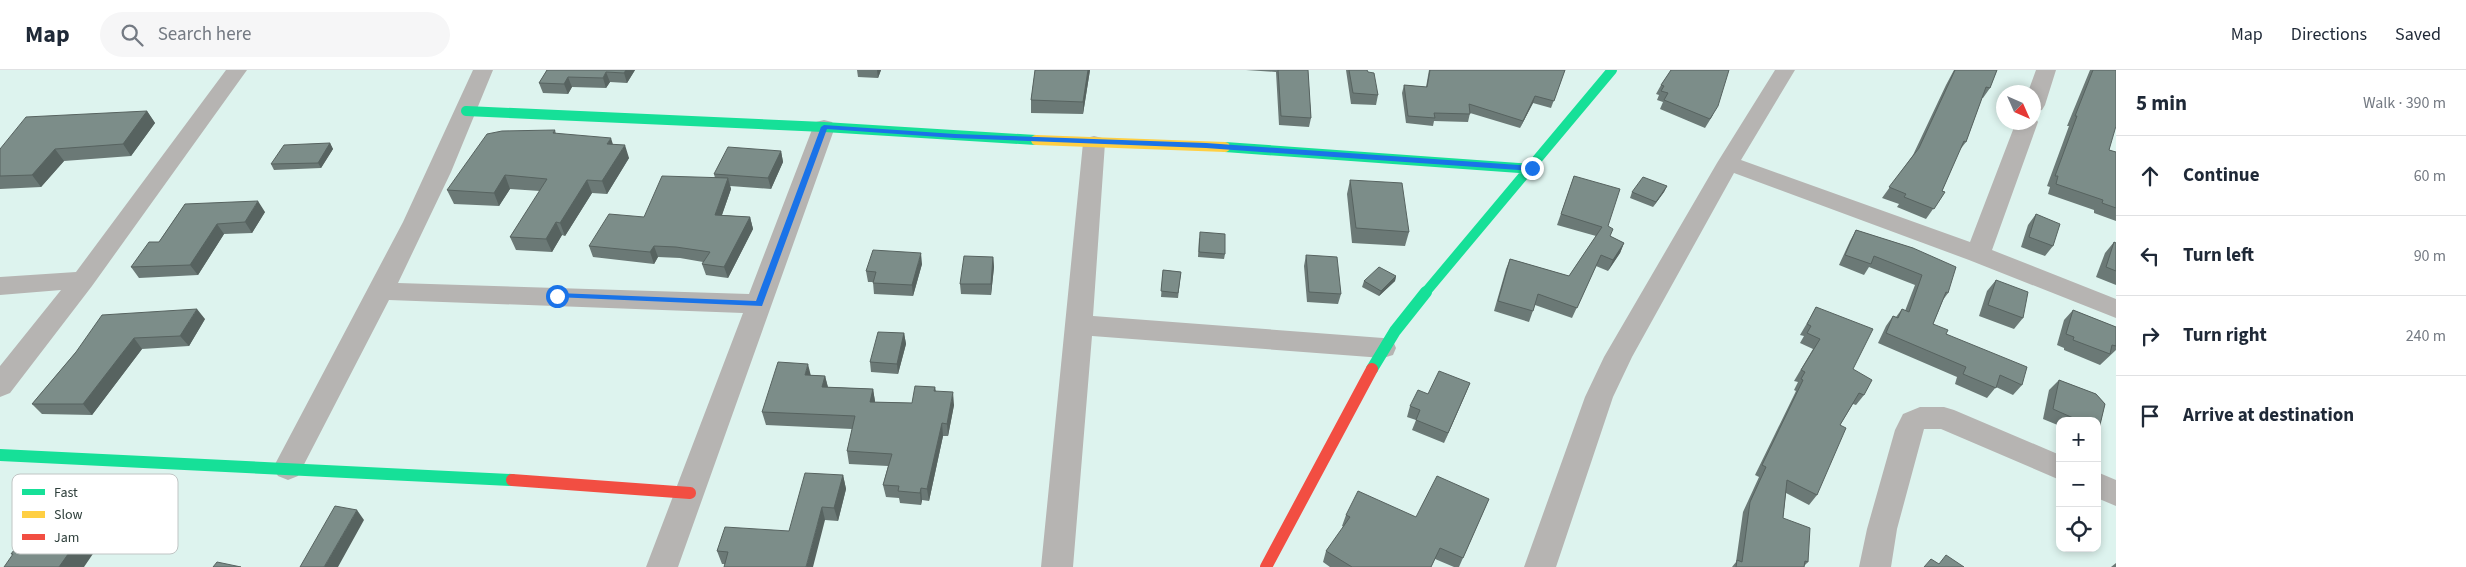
<!DOCTYPE html>
<meta charset="utf-8">
<style>
body{margin:0;font-family:"Source Sans 3",sans-serif;background:#f6f6f7;color:#1f2937}
.controls{position:absolute;right:15px;bottom:15px;display:grid;overflow:hidden;border-radius:10px;box-shadow:0 2px 8px #0003}
.controls button{width:45px;height:45px;display:grid;place-items:center;padding:0;border:0;border-bottom:1px solid #e0e1e3;background:#fff;color:#1f2937;font:25px sans-serif}
.compass{position:absolute;left:1996px;top:15px;width:45px;height:45px;border-radius:50%;background:#fff;box-shadow:0 2px 8px #0003;rotate:135deg}
.stop{position:absolute;width:15px;height:15px;margin:-11px;border:4px solid #1a73e8;border-radius:50%;background:#fff}
.stop.end{background:#1a73e8;border-color:#fff;box-shadow:0 1px 5px #0008}
.list{margin:0;padding:0;list-style:none}
h2{display:flex;justify-content:space-between;align-items:center;height:65px;margin:0;padding:0 20px;font-size:21px}
h2 small{font-size:16px;font-weight:400;color:#747a83}
.list li{display:grid;grid-template-columns:32px 1fr auto;gap:15px;align-items:center;box-sizing:border-box;height:80px;padding:0 20px;border-top:1px solid #e0e1e3}
.list b{display:block;font-size:19px;white-space:nowrap}
.list em{font-size:16px;font-style:normal;color:#747a83}
.icon{flex:none;width:28px;height:28px;fill:none;stroke:currentColor;stroke-width:2;stroke-linecap:round;stroke-linejoin:round}
.map{position:relative;flex:none;width:2116px;height:497px;overflow:hidden}
header{display:flex;align-items:center;gap:30px;box-sizing:border-box;height:70px;padding:0 25px;background:#fff;border-bottom:1px solid #e0e1e3}
header strong{font-size:24px}
nav{display:flex;gap:28px;margin-inline-start:auto;font-size:18px}
.search{width:350px;height:45px;background:#f6f6f7;display:flex;align-items:center;gap:12px;box-sizing:border-box;padding:0 18px;border-radius:28px;color:#747a83;font-size:19px}
main{display:flex}
aside{flex:1;background:#fff}
.map>svg:first-child{display:block}
.lines{fill:none;stroke-linecap:round;stroke-linejoin:round}
.street{fill:#b6b4b2;fill-rule:evenodd}
.fast-far1{stroke:#16e098;stroke-width:10}
.fast{stroke:#16e098;stroke-width:12}
.slow{stroke:#ffcf43;stroke-width:10}
.jam{stroke:#f24e42;stroke-width:12}
.wall{fill:#6b7976}
.shaded-wall{fill:#576360}
.building{fill:#7c8d89;stroke:#576360}
.route{fill:#1a73e8}
.key{fill:#fff;stroke:#c0c5c4;stroke-width:1}
.key-label{font-size:14px;fill:#2e3f3b}
</style>
<header>
<strong>Map</strong>
<div class="search"><svg class="icon" aria-label="search" viewBox="0 0 24 24"><circle cx="10" cy="10" r="6"/><path d="M15 15l6 6"/></svg>Search here</div>
<nav><a>Map</a><a>Directions</a><a>Saved</a></nav>
</header>
<main>
<div class="map">
<svg width="2116" height="497" viewBox="0 0 2116 497">
<rect width="100%" height="100%" fill="#ddf3ee"/>
<g class="lines">
<!-- street -->
<path class="street" d="M226 0H247L92 216 10 323 0 327V296L61 220 0 225V207L76 202Z
M473 0H493L451 102 398 213 749 224 813 57 816 52 824 50 832 52 835 57 678 497H646L743 243 389 230 298 406 288 410 278 406 273 398 403 152Z
M1775 0H1795L1741 90 1970 172 2016 52H2034L2035 47 2038 52 1992 180 2116 229V248L1969 190 1734 103 1632 287 1613 327 1556 497H1524L1585 327 1604 287 1717 93Z
M2036 0H2056L2045 35 2042 40 2034 41V22H2028Z
M1094 66 1102 68 1105 73 1093 246 1383 268 1393 271 1396 278 1393 285 1383 288 1092 266 1073 497H1041L1083 73 1086 68Z
M1920 337H1944L1954 340 2060 385V410L1941 359H1924L1897 459 1891 497H1859L1867 459 1895 360 1903 344Z
M2097 402 2116 410V436L2097 428Z"/>
<!-- fast-far1 -->
<path class="fast-far1" d="M466 41 824 57 1036 70
M1225 77 1532 99
M1425 223 1612 0"/>
<!-- fast -->
<path class="fast" d="M1372 299 1395 261 1426 222
M0 385 512 410"/>
<!-- slow -->
<path class="slow" d="M1036 70 1225 77"/>
<!-- jam -->
<path class="jam" d="M512 410 690 423
M1266 497 1372 299"/>
</g>
<!-- wall -->
<path class="wall" d="M547 0H635L627 13 610 12 606 18 572 17 568 24 543 23 539 13Z
M857 0H881L878 8 858 7Z
M1035 0H1090L1083 44 1031 43V30Z
M1246 0H1308L1311 48 1309 57 1279 55 1276 2Z
M1346 0H1367L1378 25 1376 35 1351 34Z
M1429 0H1565L1551 38 1533 33 1520 58 1470 43 1468 52 1434 51 1433 56 1406 53 1402 23 1404 15 1426 17Z
M1671 0 1713 45 1705 58 1660 39 1663 32 1657 30 1659 25 1656 24 1661 15Z
M1954 0H1997L1990 18 1983 28H1982L1966 72 1959 81 1942 121 1945 122 1926 149 1897 137 1899 134 1882 128 1913 85 1946 15Z
M2090 0H2116L2109 80 2116 82V151L2094 143V140L2048 124 2050 117 2047 116 2069 56H2067Z
M147 41 155 53 131 86 64 91 41 117 0 119V79Z
M555 60 556 64 613 74 629 88 607 124 592 123 565 166 562 165 552 182 516 180 510 167 540 121 510 119 499 136 454 134 447 120Z
M330 73 333 79 321 98 274 100 271 94Z
M781 81 783 92 771 119 730 116 731 119 722 145 750 147 753 159 728 208 706 205 702 194 703 192 680 188 658 187 654 194 593 187 589 176 644 147 715 108 714 104Z
M1574 106 1608 156 1610 166 1624 173 1620 183 1608 201 1596 196 1572 248 1535 235 1529 252 1494 241 1506 199 1510 189 1569 206 1596 166 1557 155Z
M1350 110 1409 162 1405 176 1352 173 1347 124Z
M1667 116 1664 122 1653 137 1630 128 1632 122Z
M185 134 265 142 252 163 224 164 198 205 139 208 131 197 159 172Z
M2036 144 2053 176 2045 186 2021 177 2028 155Z
M1856 160 1913 178 1948 223 1943 230 1933 254 1946 264 2022 315 2013 325 1996 317 1987 328 1955 314 1957 307 1878 273 1886 256 1893 246 1896 247 1902 239 1905 241 1915 215 1869 197 1864 205 1839 195 1850 171Z
M1199 168 1225 184 1224 189 1198 187Z
M2114 172 2116 173V215L2096 207 2105 183Z
M1306 185 1341 224 1338 234 1307 232 1304 196Z
M993 187 994 197 991 225 961 224 960 214Z
M922 194 913 226 874 224 873 212H868L866 201Z
M1163 200 1181 202 1178 228 1161 227Z
M1396 206 1395 211 1379 226 1362 217 1364 211Z
M1996 210 2023 248 2014 259 1979 246 1987 221Z
M1816 237 1853 299 1864 325 1856 335 1853 334 1840 355 1817 425 1809 435 1786 423 1783 448 1808 492 1805 495 1804 497H1732L1736 492 1743 442 1759 407 1755 405 1796 321 1794 320 1798 312 1794 311 1813 279 1800 273 1804 266 1800 265 1810 248Z
M2073 240 2116 257V280L2100 295 2064 280V278L2057 275 2064 250Z
M205 249 189 276 142 279 92 345 42 344 32 334 76 282Z
M904 263 906 274 898 304 871 302 870 292Z
M811 305 825 306 828 317 873 319 875 332 912 333 935 317 936 321 954 335 948 366H943L929 431 922 430 921 435 900 433 899 428 886 427 883 415 888 396 849 394 847 381 852 359 766 355 762 342Z
M2059 310 2096 324 2105 334 2099 359 2097 361V351H2060V356L2043 349 2049 320Z
M1470 313 1444 373 1412 360 1416 350 1407 347 1410 336 1428 324Z
M843 405 846 419 838 451 825 450 725 494H722L717 481 789 461Z
M1489 429 1459 497H1454L1435 489 1431 497H1330L1323 492 1326 481 1344 457 1342 456 1346 445 1416 447Z
M2116 493V497H2111Z"/>
<!-- shaded-wall -->
<path class="shaded-wall" d="M626 0H635L627 13 624 3Z
M877 0H881L878 8Z
M1088 0H1090L1083 44V32Z
M606 2 610 12 606 18 603 8Z
M568 7 572 17 568 24 564 14Z
M1535 26 1533 33 1520 58 1523 51Z
M147 41 155 53 131 86 123 74Z
M611 68 615 81 607 74Z
M330 73 333 79 321 98 318 93Z
M625 75 629 88 607 124 602 111Z
M55 79 64 91 41 117 32 105Z
M781 81 783 92 771 119 768 108Z
M505 105 510 119 499 136 494 123Z
M728 108 731 119 718 156 715 145Z
M587 110 592 123 565 166 560 153Z
M1667 116 1664 122 1653 137 1656 132Z
M258 131 265 142 252 163 245 152Z
M750 147 753 159 728 208 724 197Z
M556 152 562 165 552 182 546 169Z
M217 154 224 164 198 205 190 195Z
M1624 173 1620 183 1608 201 1613 190Z
M654 176 658 187 654 194 650 182Z
M921 183 922 194 913 226 912 215Z
M993 187 994 197 991 225V214Z
M1396 206 1395 211 1379 226 1381 221Z
M197 239 205 249 189 276 180 266Z
M904 263 906 274 898 304 897 294Z
M134 268 142 279 92 345 83 334Z
M808 294 811 306 805 305Z
M825 306 828 318 822 317Z
M1470 313 1466 323 1444 373 1448 363Z
M873 319 875 331 872 344 870 332Z
M953 322 954 335 948 366 947 354Z
M942 353 943 366 929 431 927 419Z
M843 405 846 419 838 451 834 438Z
M921 418 922 430 921 435 920 423Z
M85 429 98 442 104 433 118 447 84 497H59L82 433Z
M822 437 825 450 813 497H806Z
M357 440 364 450 338 497H324Z"/>
<!-- building -->
<path class="building" d="M547 0H626L624 3 606 2 603 8 568 7 564 14 539 13Z
M1035 0H1088L1083 32 1031 30Z
M1278 0H1308L1311 48 1281 46Z
M1349 0H1367L1368 2 1374 3 1378 25 1353 23Z
M1430 0H1565L1554 31 1535 26 1523 51 1469 34 1470 44 1434 43 1435 48 1408 46 1404 15 1427 17Z
M1671 0H1729L1718 36 1710 49 1664 30 1668 23 1661 21 1664 16 1661 15Z
M1955 0H1997L1990 18 1986 17 1966 72 1964 71 1942 121 1945 122 1934 139 1904 127 1906 124 1889 117 1919 78Z
M2093 0H2116V56L2109 80 2116 82V138L2102 133 2103 130 2056 114 2058 106H2055L2077 46H2075Z
M147 41 123 74 55 79 32 105 0 106V79L26 47Z
M555 60 553 63 611 68 607 74 625 75 602 111 587 110 560 153 556 152 546 169 510 167 547 109 505 105 494 123 447 120 487 64 502 61Z
M330 73 318 93 271 94 284 75Z
M728 77 781 81 768 108 714 104Z
M662 106 728 108 715 145 750 147 724 197 702 194 710 182 676 177 654 176 650 182 589 176 609 144 644 147Z
M1574 106 1620 119 1608 156 1613 159 1610 166 1624 173 1613 190 1601 185 1577 238 1538 224 1533 241 1498 231 1510 189 1569 206 1602 157 1561 144Z
M1643 107 1667 116 1656 132 1632 122Z
M1350 110 1402 113 1409 162 1356 158Z
M258 131 245 152 217 154 190 195 131 197 149 172H159L185 134Z
M2036 144 2060 154 2053 176 2029 167Z
M1856 160 1913 178 1956 197 1948 223 1946 222 1933 254 1948 260 1946 264 2027 297 2022 315 2000 305 1996 318 1963 304 1966 297 1886 263 1893 246 1898 248 1902 239 1909 242 1922 205 1874 186 1871 194 1845 185Z
M1200 162 1225 164V184L1199 182Z
M2114 172 2116 173V201L2106 197Z
M873 180 921 183 912 215 873 213 876 202 866 201Z
M1306 185 1337 187 1341 224 1309 222Z
M964 186 993 187 991 214H960Z
M1379 197 1396 206 1381 221 1364 211Z
M1163 200 1181 202 1178 223 1161 221Z
M1996 210 2028 222 2023 248 1988 235Z
M1816 237 1873 259 1853 299 1872 310 1864 325 1859 323 1840 355 1846 358 1817 425 1787 410 1783 448 1810 458 1808 492 1805 491 1804 497H1736L1737 490 1742 492 1750 432 1766 397 1762 395 1803 310 1801 309 1805 302 1801 300 1820 269 1807 263 1811 256 1807 254Z
M197 239 180 266 134 268 83 334H32L76 282 102 245Z
M2073 240 2116 257V276L2112 275 2110 284 2073 270 2074 267 2066 264Z
M878 262 904 263 897 294 870 292Z
M778 292 808 294 805 305 825 306 822 317 873 319 870 332 912 333 915 316 935 317 934 321 953 322 947 354 942 353 927 419 921 418 920 423 898 421 899 416 883 415 892 384 847 381 855 346 762 342Z
M1439 301 1470 313 1448 363 1416 350 1420 340 1410 336 1418 320 1428 324Z
M2059 310 2096 324 2105 334 2099 359 2097 358V351H2080L2053 339Z
M805 403 843 405 834 438 822 437 806 497H724L728 482 717 481 725 457 789 461Z
M1437 406 1489 429 1463 488 1440 478 1431 497H1352L1326 481 1350 447 1346 445 1358 421 1416 447Z
M53 429H85L82 433H104L59 497H4L13 484H11Z
M335 436 357 440 324 497H300Z
M1946 485 1964 497H1924L1931 489 1939 494Z
M217 492 241 497H213Z"/>
<!-- route -->
<path class="route" d="M824 55 955 64 1206 73 1532 96 1536 98 1532 101 1206 78 955 68 827 59 762 236 555 227 553 226 557 223 756 231 821 57Z"/>
<!-- legend -->
<rect x="12" y="404" width="166" height="80" rx="8" class="key"/>
<rect x="22" y="419" width="23" height="6" fill="#16e098"/>
<rect x="22" y="441" width="23" height="7" fill="#ffcf43"/>
<rect x="22" y="464" width="23" height="6" fill="#f24e42"/>
<g class="key-label">
<text x="54" y="427">Fast</text>
<text x="54" y="449">Slow</text>
<text x="54" y="472">Jam</text>
</g>
</svg>
<div class="controls">
<button>+</button>
<button>−</button>
<button><svg class="icon" aria-label="locate" viewBox="0 0 24 24"><circle cx="12" cy="12" r="6"/><path d="M12 2v4M12 18v4M2 12h4M18 12h4"/></svg></button>
</div>
<svg class="compass" viewBox="-18 -18 36 36"><path d="M0-13l5 13h-10z" fill="#e53935"/><path d="M0 13l5-13h-10z" fill="#747a83"/></svg>
<div class="stop" style="left:557px;top:226px"></div>
<div class="stop end" style="left:1532px;top:98px"></div>
</div>
<aside>
<h2>5 min<small>Walk · 390 m</small></h2>
<ul class="list">
<li><svg class="icon" aria-label="ahead" viewBox="0 0 24 24"><path d="M12 20V5M6 11l6-6 6 6"/></svg><div><b>Continue</b></div><em>60 m</em></li>
<li><svg class="icon" aria-label="left" viewBox="0 0 24 24"><path d="M17 20v-9H6M10 6l-5 5 5 5"/></svg><div><b>Turn left</b></div><em>90 m</em></li>
<li><svg class="icon" aria-label="right" viewBox="0 0 24 24"><path d="M7 20v-9h11M14 6l5 5-5 5"/></svg><div><b>Turn right</b></div><em>240 m</em></li>
<li><svg class="icon" aria-label="arrive" viewBox="0 0 24 24"><path d="M6 21V4h12l-3 4 3 4H6"/></svg><div><b>Arrive at destination</b></div></li>
</ul>
</aside>
</main>
